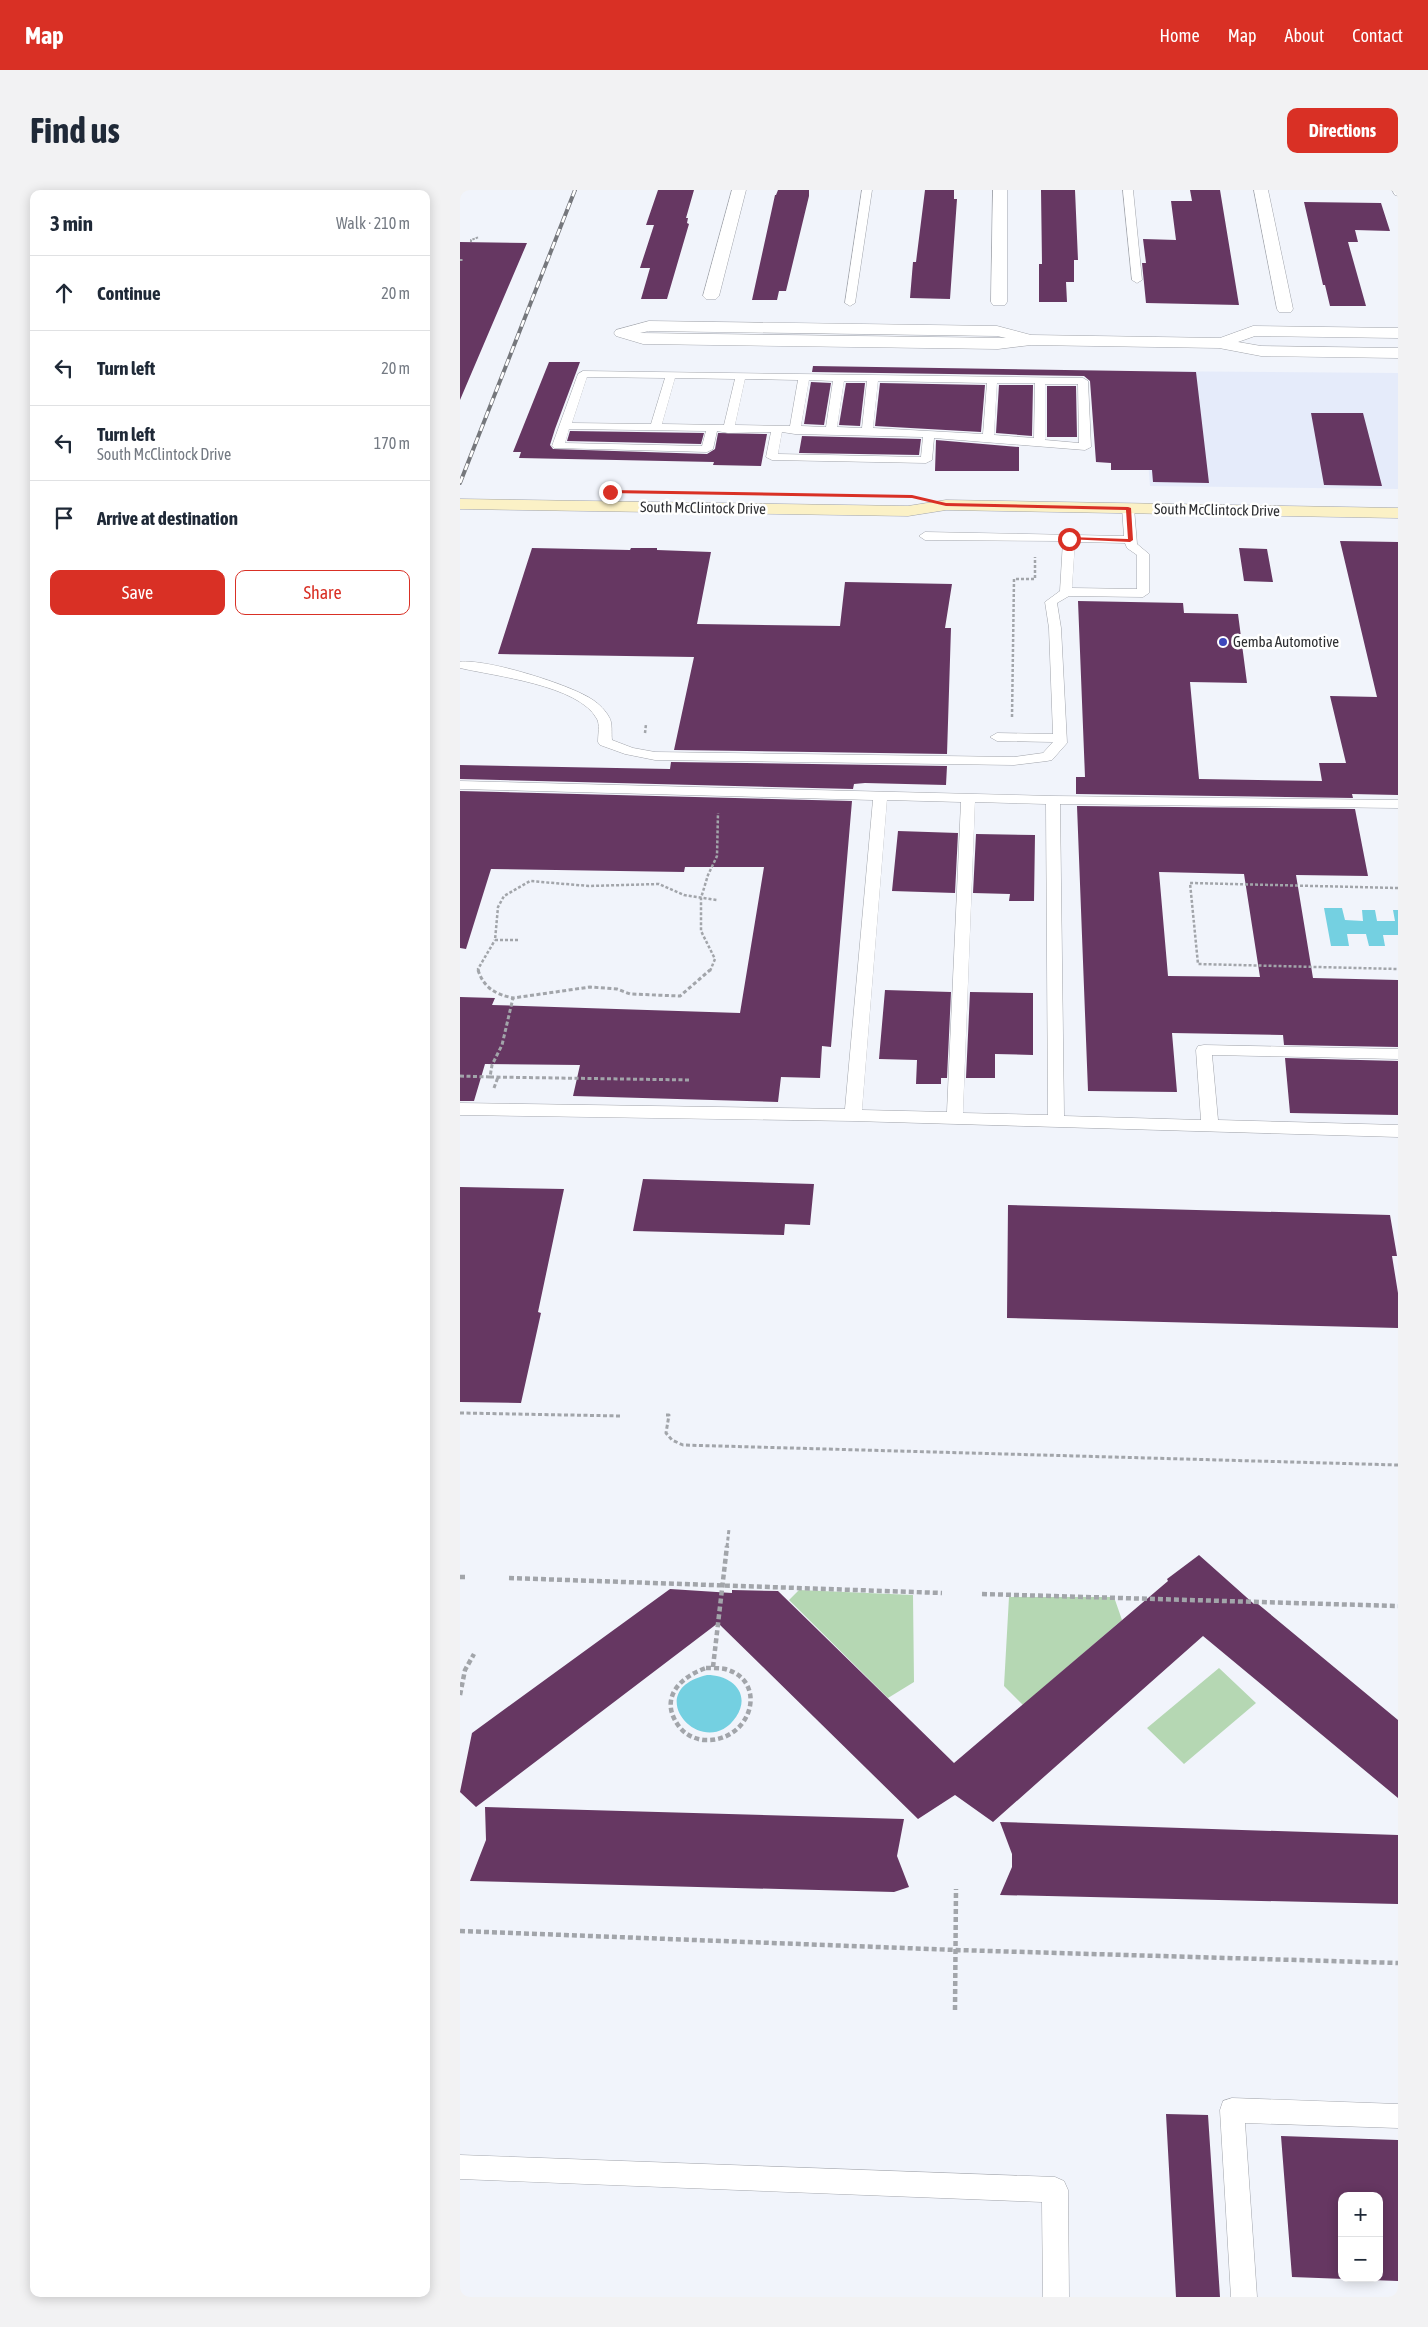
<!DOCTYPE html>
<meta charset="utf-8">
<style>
body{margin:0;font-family:"Asap Condensed",sans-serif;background:#f2f2f3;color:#1f2937}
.controls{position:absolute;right:15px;bottom:15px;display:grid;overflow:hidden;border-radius:10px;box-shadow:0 2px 12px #0003}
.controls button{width:45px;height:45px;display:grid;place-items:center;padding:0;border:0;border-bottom:1px solid #e0e1e3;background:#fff;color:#1f2937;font:25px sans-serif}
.stop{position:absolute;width:15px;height:15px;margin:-11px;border:4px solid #d93025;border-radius:50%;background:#fff}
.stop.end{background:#d93025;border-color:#fff;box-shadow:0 1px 5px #0008}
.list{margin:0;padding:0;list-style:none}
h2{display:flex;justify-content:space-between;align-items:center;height:65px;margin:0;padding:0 20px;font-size:21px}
h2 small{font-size:16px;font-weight:400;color:#747a83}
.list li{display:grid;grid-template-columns:32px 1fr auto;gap:15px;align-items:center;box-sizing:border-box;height:75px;padding:0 20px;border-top:1px solid #e0e1e3}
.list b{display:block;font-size:19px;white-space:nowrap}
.list p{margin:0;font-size:16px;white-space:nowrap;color:#747a83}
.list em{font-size:16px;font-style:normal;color:#747a83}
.actions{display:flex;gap:10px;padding:15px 20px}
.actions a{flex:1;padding:11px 0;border:1px solid #d93025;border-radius:10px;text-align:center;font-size:18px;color:#d93025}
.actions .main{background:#d93025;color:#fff}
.icon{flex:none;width:28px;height:28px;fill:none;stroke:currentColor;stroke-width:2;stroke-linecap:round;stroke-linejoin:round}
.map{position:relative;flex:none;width:938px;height:2107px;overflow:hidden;border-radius:10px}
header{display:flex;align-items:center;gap:30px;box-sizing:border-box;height:70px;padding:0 25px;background:#d93025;color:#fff}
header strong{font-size:24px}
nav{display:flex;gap:28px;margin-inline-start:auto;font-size:18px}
.intro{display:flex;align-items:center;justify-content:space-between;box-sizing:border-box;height:120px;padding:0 30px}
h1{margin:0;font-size:35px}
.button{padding:12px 22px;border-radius:10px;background:#d93025;color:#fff;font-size:18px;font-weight:700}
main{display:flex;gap:30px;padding:0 30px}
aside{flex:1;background:#fff;border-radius:10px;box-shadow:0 2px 12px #0003}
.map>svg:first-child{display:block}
.built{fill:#e5ebfa}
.green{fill:#b5d7b3}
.water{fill:#74d0e1}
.building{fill:#663762;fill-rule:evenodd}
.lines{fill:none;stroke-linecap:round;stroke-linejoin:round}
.lane-casing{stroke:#a1a4ab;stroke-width:1}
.street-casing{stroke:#a1a4ab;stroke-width:1}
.secondary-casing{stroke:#a1a4ab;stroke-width:1}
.path-far3{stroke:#a2a5aa;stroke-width:2;stroke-dasharray:2.5 1;stroke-linecap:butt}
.path-far2{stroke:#a2a5aa;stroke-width:2.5;stroke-dasharray:3 2;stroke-linecap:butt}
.path-far1{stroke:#a2a5aa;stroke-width:3;stroke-dasharray:4 2.5;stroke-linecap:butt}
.path{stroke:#a2a5aa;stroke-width:4.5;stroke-dasharray:5 3;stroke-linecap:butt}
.lane{fill:#fff;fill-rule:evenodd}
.street{fill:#fff;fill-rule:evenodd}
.secondary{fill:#fbf1c6;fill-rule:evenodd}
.rail-casing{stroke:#75777c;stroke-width:4}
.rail{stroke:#fff;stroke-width:2.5;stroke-dasharray:7;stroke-linecap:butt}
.route{fill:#d93025}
.poi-dot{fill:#3d47bb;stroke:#fff;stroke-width:2}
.labels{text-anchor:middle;stroke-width:5;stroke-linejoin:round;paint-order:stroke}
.far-street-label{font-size:15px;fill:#2e2f32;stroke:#fff}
.far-poi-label{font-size:15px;fill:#2e2f32;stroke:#fff;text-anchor:start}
</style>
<header>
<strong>Map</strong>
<nav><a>Home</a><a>Map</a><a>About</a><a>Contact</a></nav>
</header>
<div class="intro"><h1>Find us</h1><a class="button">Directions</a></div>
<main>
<aside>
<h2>3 min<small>Walk · 210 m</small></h2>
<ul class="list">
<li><svg class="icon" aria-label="ahead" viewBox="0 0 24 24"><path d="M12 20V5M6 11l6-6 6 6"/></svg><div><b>Continue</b></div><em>20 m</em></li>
<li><svg class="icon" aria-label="left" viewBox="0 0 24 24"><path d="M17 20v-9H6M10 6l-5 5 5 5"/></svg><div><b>Turn left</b></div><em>20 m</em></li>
<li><svg class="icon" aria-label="left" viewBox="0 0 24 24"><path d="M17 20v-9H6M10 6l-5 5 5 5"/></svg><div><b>Turn left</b><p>South McClintock Drive</p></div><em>170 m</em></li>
<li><svg class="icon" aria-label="arrive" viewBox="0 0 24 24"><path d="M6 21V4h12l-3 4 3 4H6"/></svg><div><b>Arrive at destination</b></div></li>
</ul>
<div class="actions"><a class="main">Save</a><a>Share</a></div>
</aside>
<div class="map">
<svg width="938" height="2107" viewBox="0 0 938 2107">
<rect width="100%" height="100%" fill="#f1f4fb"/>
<!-- built -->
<path class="built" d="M681 181 938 183V299L690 296Z"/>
<!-- green -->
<path class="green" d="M339 1400 453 1405 454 1492 428 1508 329 1410Z
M549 1407H654L662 1430 563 1515 544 1496Z
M759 1478 796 1513 724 1574 687 1538Z"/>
<!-- water -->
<path class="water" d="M864 718H882L885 730 903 731 902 720H915L917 731H935L933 720H938V745H923L925 756H909L906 744H887L889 756H871Z
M247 1485C271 1485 292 1503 276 1527 244 1574 178 1501 247 1485Z"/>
<!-- building -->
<path class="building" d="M198 0H234L226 28H228L227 33 229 34 207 109H181L190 78H180L194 35H186Z
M318 0H349V6L326 101H319L317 110H292L315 5H316Z
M465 0H494V9H497L490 109 450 108 453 72H456Z
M581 0H615L618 70H614V92H606L607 112H579V74H582Z
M730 0H760L779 115 686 113 682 73H686L683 49 716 50 711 11H732Z
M844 12 921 13 930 41 895 40 898 52H888L906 116H870L865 95H863Z
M0 52 67 53 0 210Z
M89 172H120L95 239 90 255 93 259 247 264 255 259 258 243 307 244 301 276 253 275 254 272 59 268 61 262H53Z
M353 176 736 182 749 293 693 292 692 280H651V273L636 272 630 191 624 186 352 182Z
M351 192 371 193 364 235 344 234Z
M386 193H405L400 236 379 235Z
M420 193 525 195 521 242 415 236Z
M539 195H573L572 246 536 243Z
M587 196H616L617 247H587Z
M851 223H903L922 296 864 295Z
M110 241 244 243 241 254 107 251Z
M342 246 461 249 459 265 339 263Z
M476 250 559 257V281H475Z
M880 351 938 352V605L892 604 893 608 616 604V587H625L618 411 723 413 724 423 778 424 787 493 730 492 739 589 862 591 859 573H886L870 506 917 507Z
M72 358 170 360 171 358H197V360L251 362 237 434 380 436 385 392 492 394 485 438H491L487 564 214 560 234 467 38 464Z
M779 358 807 359 813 392 784 391Z
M211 572 487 576 486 595 405 593 394 594 393 599 0 589V575L210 579Z
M0 601 392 611 371 857 362 856 360 888 321 887 318 912 113 906 120 875 25 874 14 911H0V807L35 808 32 815 280 823 304 677H225L224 682 31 679 6 759 0 758Z
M617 616 895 619 908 686 836 685 853 788 938 790V857L824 855 823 845 712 843 717 902 628 901ZM699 682 784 684 800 787 708 786Z
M438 641 498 643 495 703 432 701Z
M516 644 575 645 574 711H549L550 704 513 703Z
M425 800 491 802 487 888H481V894H456L457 870 419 869Z
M510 802 573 803V865L535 864V888H506Z
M825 868 938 871V925L830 923Z
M183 989 354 994 350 1035 325 1034 324 1045 173 1041Z
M0 997 104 999 78 1122 81 1123 61 1213 0 1212Z
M548 1015 930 1025 937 1066H932L938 1103V1138L547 1128Z
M739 1365 794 1414H798L938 1530V1608L743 1446 533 1632 495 1605 458 1629 258 1433 16 1617 0 1602 12 1543 210 1399 272 1403V1400L318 1401 494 1573 708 1391 707 1389Z
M25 1617 444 1629 437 1666 449 1697 434 1702 10 1691 26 1650Z
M540 1632 938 1645V1714L540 1705 552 1677V1664Z
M706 1924 748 1925 760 2107H716Z
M821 1946 938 1950V2091L832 2087ZM882 2006H919V2088H882Z"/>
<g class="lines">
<defs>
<path id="lane" d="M402 0H412L395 113 390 116 385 113Z
M663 0H673L682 90 677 93 672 90Z
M932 0H938V6L935 5Z
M123 181 623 188 628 191 631 257 625 260 474 248 472 270 466 273 312 270 306 267 311 242 268 243 257 241 253 259 247 262 94 258 92 256 118 184ZM127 187 205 188 191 234 112 233ZM215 188 275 189 264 235 202 234ZM285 189 338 190 330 236 275 235ZM349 190 373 191 366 237 341 236ZM384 191H407L402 238 377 237ZM418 191 527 193 523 244 413 238ZM537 193H575L574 248 534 245ZM585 194H618L619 253 585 250ZM109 239 246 241 242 256 105 253ZM322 242 335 244 463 247 461 267 318 264Z
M668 315 674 318 677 354 689 364V403L683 407 609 406 597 413 601 438 607 553 592 570 587 571 554 575 195 570 165 564 140 555 138 552C138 545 140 534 137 529 119 495 34 486 0 478V472C25 468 112 495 133 510 139 514 146 521 149 527 153 533 151 543 152 550L173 558 195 562 554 567 583 563 593 552 537 551 530 547 537 543 593 544 589 438 585 412 600 401 603 351 465 350 459 346 465 342 664 346 662 318ZM615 352 665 353 667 358 677 365V399L612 398Z
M0 591 593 606 938 610V618L600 614 604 926 741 930 736 860 738 856 744 855 938 859V869L752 865 758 930 938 935V947L393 931 0 925V913L385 919 413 610 0 599ZM427 610 501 612 487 922 402 920ZM515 612 586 614 588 925 503 923Z
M772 1908 938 1914V1938L785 1933 797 2107H771L760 1920 763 1911Z
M0 1965 595 1987 604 1991 608 2000 609 2107H583L582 2012 0 1989Z"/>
<path id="street" d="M272 0H286L259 106 256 109H246L243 106Z
M533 0H547V112L545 115H533L531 112Z
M794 0H808L833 119 831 122H819L817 119Z
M189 131 537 136 571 145 760 148 793 136 938 138V148L795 146 778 152 801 156 938 158V168L801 166 759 158 571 155 538 159 183 154 156 146 154 143 156 140ZM189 141 537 146 546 148 180 143Z"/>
<path id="secondary" d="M0 309 448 316 486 310 938 318V328L486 320 448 326 0 319Z"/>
</defs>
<!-- lane casing -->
<use href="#lane" class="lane-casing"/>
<!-- street casing -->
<use href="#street" class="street-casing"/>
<!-- secondary casing -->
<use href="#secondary" class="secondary-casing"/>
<!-- path-far3 -->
<path class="path-far3" d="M11 52V50L19 47
M0 70H3"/>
<!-- path-far2 -->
<path class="path-far2" d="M552 527 554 389H575V367
M185 543 186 534
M938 698 730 693 738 774 938 779
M58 750H35L38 717 44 706 70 691 129 696 199 694 224 705 257 710
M19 781 18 779 35 750
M250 781 255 769 241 741V708L248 685 257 666 258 623"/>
<!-- path-far1 -->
<path class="path-far1" d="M18 780C24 798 35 804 53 808
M0 886 30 887 32 875 42 855 53 808 130 797 157 799 170 804 220 806 250 780
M30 887 231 890
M34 898 38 887
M0 1223 162 1226
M206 1225H209L206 1243 212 1250 223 1255 938 1275
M267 1357 269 1339"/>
<!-- path -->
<path class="path" d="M0 1387H6
M49 1388 482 1403
M522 1404 938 1416
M253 1477 267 1356
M246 1478C252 1478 259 1478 265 1479 310 1491 291 1553 244 1550 234 1549 224 1544 218 1535 199 1508 220 1487 246 1478Z
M0 1505 5 1480 14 1464
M0 1741 496 1760 938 1773
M495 1820 496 1699"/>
<!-- lane -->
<use href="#lane" class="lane"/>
<!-- street -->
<use href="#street" class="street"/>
<!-- secondary -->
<use href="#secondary" class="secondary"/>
<defs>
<path id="rail" d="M0 293 115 0"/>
</defs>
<!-- rail casing -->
<use href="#rail" class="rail-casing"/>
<!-- rail -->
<use href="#rail" class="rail"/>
</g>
<!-- route -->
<path class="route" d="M150 300 452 305 486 313 668 317 671 318 673 350 670 352 606 349 609 347 668 349 666 320 486 316 452 308 148 303Z"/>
<!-- markers -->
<circle class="poi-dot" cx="763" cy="452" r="5"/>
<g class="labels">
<!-- far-street labels -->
<g class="far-street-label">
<text transform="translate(243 318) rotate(1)" y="5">South McClintock Drive</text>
<text transform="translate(757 320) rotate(1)" y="5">South McClintock Drive</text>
</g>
<!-- far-poi labels -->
<g class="far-poi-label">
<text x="773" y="457">Gemba Automotive</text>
</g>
</g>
</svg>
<div class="controls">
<button>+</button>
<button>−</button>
</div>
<div class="stop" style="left:609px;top:349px"></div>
<div class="stop end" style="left:150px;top:302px"></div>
</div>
</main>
